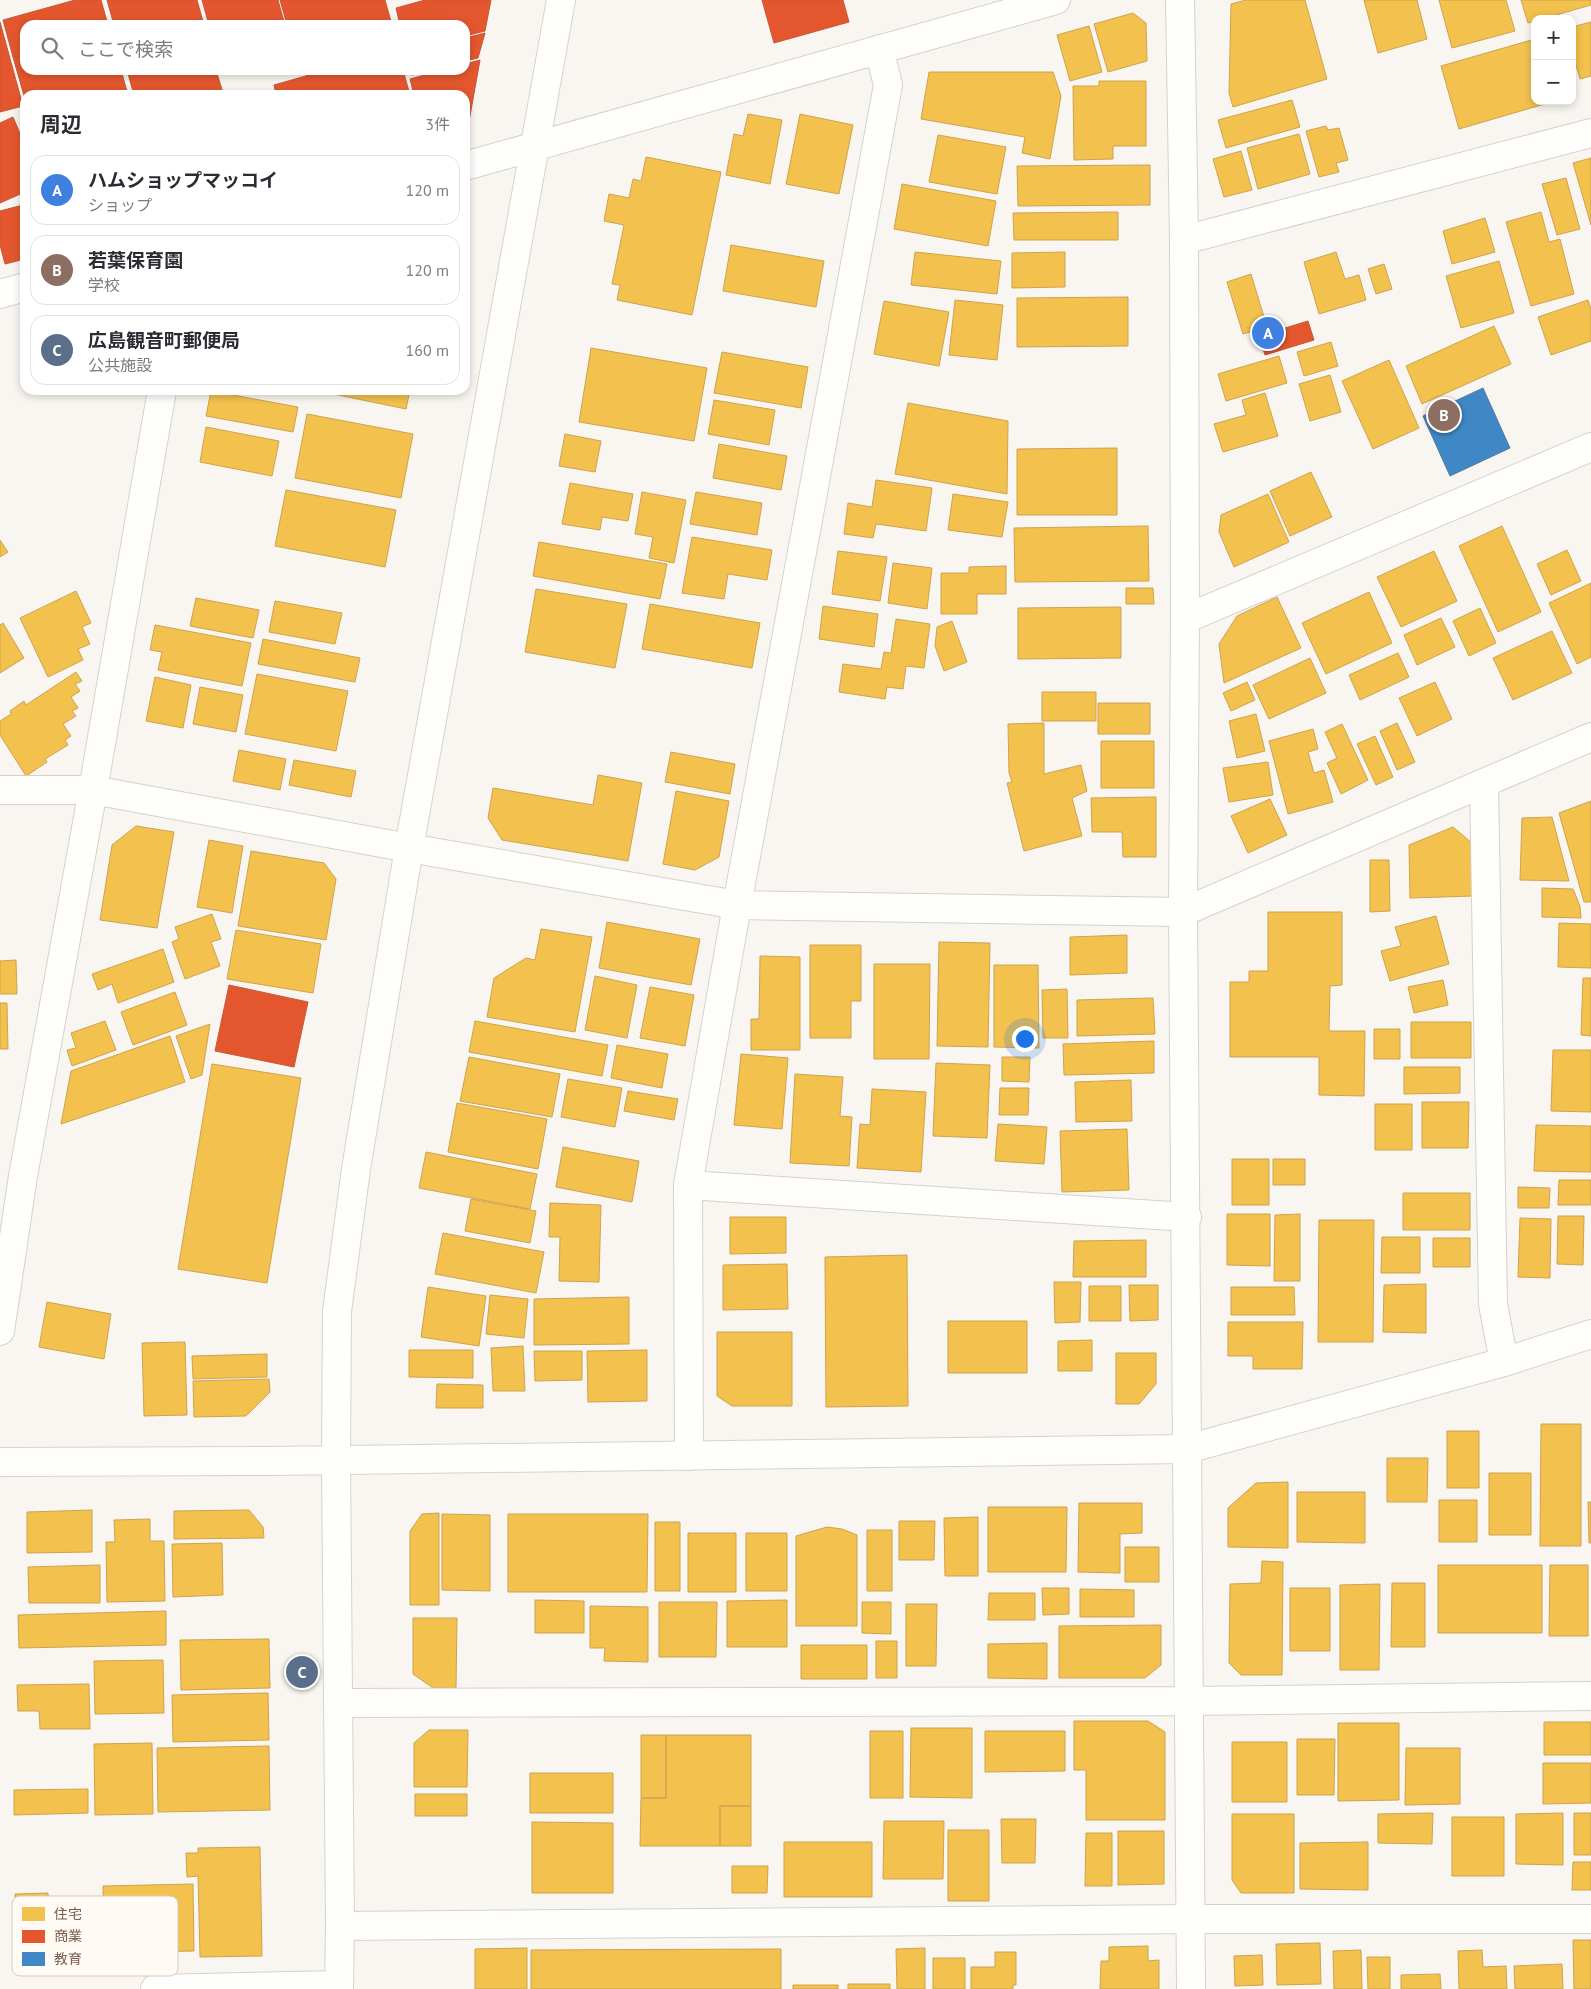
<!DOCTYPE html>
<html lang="ja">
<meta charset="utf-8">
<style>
body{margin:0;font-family:"PT Sans","Noto Sans JP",sans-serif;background:#f2f2f3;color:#2b2b33}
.controls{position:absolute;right:15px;top:15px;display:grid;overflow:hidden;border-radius:10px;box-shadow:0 2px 8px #0003}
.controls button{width:45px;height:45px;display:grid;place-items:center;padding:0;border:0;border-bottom:1px solid #e1e1e2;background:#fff;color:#2b2b33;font:25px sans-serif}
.you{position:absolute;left:1024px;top:1038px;width:18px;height:18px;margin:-12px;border:4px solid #fff;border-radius:50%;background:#1a73e8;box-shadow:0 0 0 8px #1a73e833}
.badge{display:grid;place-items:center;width:32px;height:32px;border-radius:50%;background:#2563eb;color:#fff;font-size:16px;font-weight:700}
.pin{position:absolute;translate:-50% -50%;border:2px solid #fff;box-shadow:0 1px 5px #0006}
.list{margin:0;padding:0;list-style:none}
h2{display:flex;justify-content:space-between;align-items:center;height:65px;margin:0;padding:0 20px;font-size:21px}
h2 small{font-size:16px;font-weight:400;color:#7c7c81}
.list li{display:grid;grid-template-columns:32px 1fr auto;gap:15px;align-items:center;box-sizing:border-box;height:70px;margin:0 10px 10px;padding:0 10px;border:1px solid #e1e1e2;border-radius:15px}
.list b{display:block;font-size:19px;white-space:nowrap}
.list p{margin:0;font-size:16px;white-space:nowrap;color:#7c7c81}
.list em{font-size:16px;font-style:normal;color:#7c7c81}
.icon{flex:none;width:28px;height:28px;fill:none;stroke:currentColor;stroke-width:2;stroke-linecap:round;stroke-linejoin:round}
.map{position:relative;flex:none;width:1591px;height:1989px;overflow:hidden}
.search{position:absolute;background:#fff;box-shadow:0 2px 8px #0003;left:20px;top:20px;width:450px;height:55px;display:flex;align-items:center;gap:12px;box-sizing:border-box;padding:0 18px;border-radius:15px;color:#7c7c81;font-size:19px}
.panel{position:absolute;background:#fff;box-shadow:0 2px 8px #0003;left:20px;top:90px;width:450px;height:305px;border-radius:15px}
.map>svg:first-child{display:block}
.homes{fill:#f2c14e;stroke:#cea34e}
.shops{fill:#e4572e;stroke:#c45837}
.schools{fill:#3f88c5;stroke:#517ba1}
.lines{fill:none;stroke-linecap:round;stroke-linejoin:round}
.street-casing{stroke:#d7d1cb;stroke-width:30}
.secondary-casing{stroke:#d9d2cb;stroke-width:30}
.street{stroke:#fefefd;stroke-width:28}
.secondary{stroke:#fefefd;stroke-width:28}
.key{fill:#fffaf3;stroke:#d7cbc1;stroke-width:1}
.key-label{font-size:14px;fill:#7a5c4d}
</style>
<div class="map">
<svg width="1591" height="1989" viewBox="0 0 1591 1989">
<rect width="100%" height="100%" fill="#f9f5f0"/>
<!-- homes -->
<path class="homes" d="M1246 0H1305L1327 79 1233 107 1229 93 1231 4Z
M1364 0H1417L1427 39 1378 53Z
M1439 0H1506L1515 31 1452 48Z
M1521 0H1591V5L1542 19H1535V21L1528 23Z
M1133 13 1146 23 1147 61 1108 72 1094 24Z
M1591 22V76L1580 79 1572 51V27Z
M1089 26 1102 72 1070 81 1057 35Z
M1535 39V101H1555L1459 129 1441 66Z
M929 72H1053L1061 96 1050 159 1022 153 1025 137 921 119Z
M1099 81H1146V146H1113V159L1074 160 1073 86H1099Z
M1292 100 1300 127 1226 148 1218 120Z
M748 114 782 120 770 184 726 175 734 134 743 136Z
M800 114 853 125 839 194 786 184Z
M1326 126 1328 130 1339 128 1348 160 1336 163 1339 172 1319 177 1306 131Z
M1299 134 1310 174 1258 189 1247 148Z
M938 135 1006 147 997 194 929 182Z
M1241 151 1252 190 1224 197 1213 159Z
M646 157 721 172 692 315 617 300 620 285 612 284 624 225 604 221 609 194 629 198 633 179 641 181Z
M1591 158V225L1573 163Z
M1150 165V205L1018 206 1017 166Z
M1566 178 1580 229 1557 235 1542 184Z
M902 184 996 201 988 246 894 229Z
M1118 212V240H1014L1013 213Z
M1541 212 1549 242 1560 239 1574 294 1531 306 1506 222Z
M1485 218 1495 252 1452 264 1443 231Z
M731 245 824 261 816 307 723 291Z
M915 252 1001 261 997 294 911 285Z
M1065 252V287L1012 288V253Z
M1336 252 1345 279 1359 275 1366 300 1319 314 1304 262Z
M1499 261 1514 313 1461 328 1446 276Z
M1384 264 1392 289 1376 294 1368 269Z
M1251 274 1267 327 1243 334 1227 282Z
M1128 297V346L1017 347V298Z
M955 300 1003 305 997 360 949 355Z
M1588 300 1591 309V341L1551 355 1538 317Z
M884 301 949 312 939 366 874 354Z
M1494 326 1511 364 1422 404 1406 366Z
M1331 342 1338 366 1304 376 1297 352Z
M591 348 707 368 694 441 579 422Z
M722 352 808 367 801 408 714 393Z
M1279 356 1287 383 1226 401 1218 374Z
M1389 360 1419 428 1373 449 1342 381Z
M1330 375 1341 412 1310 421 1299 384Z
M314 390H410L406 409Z
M211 391 298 407 293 432 206 416Z
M1265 393 1278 436 1223 452 1214 424 1246 415 1242 400Z
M714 400 775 410 769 445 708 434Z
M908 403 1008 421 1007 494 895 474Z
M307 414 413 434 401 498 295 478Z
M206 427 279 441 272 476 200 462Z
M565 434 601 441 595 472 559 466Z
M719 444 787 456 781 490 713 478Z
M1117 448V515H1017V449Z
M1311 472 1332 517 1290 536 1270 491Z
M876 480 932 488 926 531 876 524 873 538 844 534 848 503 872 507Z
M570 483 633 494 628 521 602 517 600 530 562 524Z
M286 490 396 510 385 567 275 546Z
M642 492 686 500 674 563 649 558 653 537 635 534Z
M696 492 762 503 757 535 690 524Z
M953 494 1008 502 1002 537 948 530Z
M1268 494 1289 542 1234 567 1219 532 1221 515Z
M1148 526 1149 581 1015 582 1014 528Z
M1502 526 1541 612 1498 632 1459 546Z
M692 537 772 550 767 580 728 574 724 599 682 593Z
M0 540 8 552 0 557Z
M539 542 667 564 660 599 533 576Z
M1567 550 1581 581 1551 595 1537 564Z
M838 551 887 557 880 601 832 594Z
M1434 551 1457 601 1401 627 1377 577Z
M893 563 932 568 927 609 888 603Z
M1006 566V594H977V614H941V573H969V567Z
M1591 583V657L1577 664 1549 603Z
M1126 588H1153L1154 604H1126Z
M536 589 627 604 615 668 525 652Z
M76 591 91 623 82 627 90 644 78 649 83 660 48 677 20 618Z
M1369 592 1392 643 1326 674 1302 623Z
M1277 597 1301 648 1224 683 1219 644 1237 616Z
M196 598 259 610 253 638 190 626Z
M275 601 342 613 335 644 269 632Z
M650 604 760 623 752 668 642 649Z
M823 606 878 614 874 647 819 639Z
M1121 607V658L1018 659V608Z
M1480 608 1496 643 1469 656 1453 621Z
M1441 618 1455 647 1417 665 1404 635Z
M896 619 930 624 924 668 906 666 903 689 887 687 885 699 839 692 843 664 881 669 884 652 891 653Z
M952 621 967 662 944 671 935 646 937 627Z
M3 623 24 658 0 673V625Z
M155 625 251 643 242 686 158 670 162 652 150 650Z
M1552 631 1572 673 1513 700 1493 658Z
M263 639 360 658 355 682 258 664Z
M1398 653 1409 677 1360 700 1349 675Z
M1310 658 1326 693 1269 719 1253 685Z
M76 672 82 681 75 684 80 691 71 697 78 708 72 711 76 716 63 724 71 736 65 740 68 745 45 759 47 762 26 776 0 735V721L11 714 10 711 24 701 26 705Z
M257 674 348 691 336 751 245 734Z
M155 677 191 685 183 728 146 721Z
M1247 682 1255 700 1231 711 1223 693Z
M1435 682 1452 719 1417 736 1399 698Z
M200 687 243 695 236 732 193 724Z
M1042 692H1096V721H1042Z
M1098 703H1150V734H1098Z
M1256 714 1265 751 1237 758 1229 721Z
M1044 723V774L1081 765 1087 791 1072 798 1082 836 1024 851 1007 783 1012 782 1009 773 1008 724Z
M1397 723 1415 762 1397 770 1380 731Z
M1342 724 1368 780 1341 794 1327 763 1337 758 1325 732Z
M1313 729 1318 749 1308 752 1314 773 1324 770 1333 802 1288 814 1269 741Z
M1375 736 1393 777 1376 785 1357 744Z
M1101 741H1154V788H1101Z
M239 750 286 759 280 790 233 781Z
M671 752 735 764 730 794 665 782Z
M294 760 356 771 351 797 289 785Z
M1268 762 1273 795 1229 802 1223 768Z
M598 775 642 783 628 861 502 840 488 818 493 788 593 805Z
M676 791 729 801 719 857 695 870 663 864Z
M1156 797V857H1123L1122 832H1092L1091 798Z
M1270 799 1287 835 1248 853 1231 816Z
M1591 801V902H1584L1559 813Z
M1552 817 1569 881 1520 880 1522 818Z
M136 826 174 832 157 928 100 920 112 845Z
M1453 827 1472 843 1473 896 1410 898 1409 845Z
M209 840 243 846 232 913 197 907Z
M251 851 324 863 336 879 326 940 238 926Z
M1370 860H1389L1390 911 1370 912Z
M1542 888 1573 889 1580 906 1581 918 1542 917Z
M1268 912H1342V985L1330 986 1329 1031H1365L1364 1096 1319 1095V1057H1230V982H1249V971H1268Z
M212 914 221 939 211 942 220 966 185 979 172 942 179 939 175 927Z
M1436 916 1449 964 1390 981 1381 951 1401 946 1395 927Z
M607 922 700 939 691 985 599 968Z
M1559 923 1591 924V968L1558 967Z
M541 929 592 937 575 1032 487 1017 494 978 526 958 535 960Z
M236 930 321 944 313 993 227 979Z
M1127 935V973L1070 975V937Z
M939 942 990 943 988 1047 937 1046Z
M810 945H861V1001H851V1038H810Z
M163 949 174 982 118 1003 112 984 98 990 92 974Z
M760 956 800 957V1050H751V1019H759Z
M16 960 17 994H0V961Z
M874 964H930L929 1059H874Z
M994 965H1038L1039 1048 994 1047Z
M595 976 637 985 627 1038 585 1030Z
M1583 978H1591V1036L1581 1035Z
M1443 980 1448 1005 1414 1013 1408 987Z
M650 987 694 995 685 1046 640 1038Z
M1067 989 1068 1038H1043L1042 990Z
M175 992 187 1025 133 1045 121 1012Z
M1153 998 1155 1034 1077 1036V1000Z
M0 1003H7L8 1049H0Z
M105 1021 116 1050 72 1066 67 1050 76 1048 71 1033Z
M475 1021 608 1045 602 1076 469 1052Z
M1411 1022H1471V1058H1411Z
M210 1024 202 1075 191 1079 176 1036Z
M1374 1029H1400V1059H1374Z
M170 1036 185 1082 61 1124 71 1071Z
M1154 1041V1073L1064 1075 1063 1044Z
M617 1045 668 1054 662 1088 611 1078Z
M1553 1050H1591V1112L1551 1111Z
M741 1054 788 1058 782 1129 734 1125Z
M469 1057 560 1074 552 1117 460 1101Z
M1002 1057H1030L1029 1082 1002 1081Z
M936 1063 990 1065 987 1138 933 1136Z
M212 1064 301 1078 267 1283 178 1269Z
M1404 1067H1460V1093L1404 1094Z
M795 1074 843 1077 840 1116 852 1117 849 1166 790 1163Z
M568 1079 622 1088 615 1127 561 1117Z
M1131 1080 1132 1121 1076 1122 1075 1082Z
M1000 1088H1029L1028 1115H999Z
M872 1089 926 1092 921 1172 857 1168 860 1124 870 1125Z
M628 1091 678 1099 674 1120 624 1111Z
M1422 1102H1469L1468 1148H1422Z
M457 1103 547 1119 538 1169 448 1152Z
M1375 1104H1412V1150H1375Z
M998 1124 1047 1127 1044 1164 995 1161Z
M1536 1125 1591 1126V1172L1534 1171Z
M1127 1129 1129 1190 1062 1192 1060 1131Z
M563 1147 639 1161 632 1202 556 1187Z
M426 1152 537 1174 530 1209 419 1188Z
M1232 1159H1269V1205H1232Z
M1273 1159H1305V1185H1273Z
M1559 1180H1591V1205H1558Z
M1518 1187 1550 1188 1549 1208H1518Z
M1403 1193H1470V1230H1403Z
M471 1199 536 1211 530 1243 465 1231Z
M550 1203 601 1205 599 1282 559 1281 560 1237H549Z
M1227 1214H1270V1266L1227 1265Z
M1300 1214V1281H1274L1275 1215Z
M1558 1216H1584L1583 1265 1557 1264Z
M730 1217H786V1253L730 1254Z
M1520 1218 1551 1219 1550 1278 1518 1277Z
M1319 1220H1374L1373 1342H1318Z
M443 1233 544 1252 536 1293 435 1274Z
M1382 1237H1420V1273H1381Z
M1433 1238H1470V1267H1433Z
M1146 1240V1277H1073L1074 1241Z
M907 1255 908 1406 826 1407 825 1257Z
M787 1264 788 1309 723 1310V1265Z
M1054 1282H1081L1080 1322 1055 1323Z
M1426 1284V1333L1383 1332 1384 1285Z
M1129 1285H1158V1320L1130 1321Z
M1089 1286H1121V1321H1089Z
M428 1287 486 1296 479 1346 421 1337Z
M1231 1287H1294L1295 1315H1231Z
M490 1295 528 1299 524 1338 486 1334Z
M629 1297V1344L534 1345V1299Z
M47 1302 111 1314 104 1359 39 1347Z
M948 1321H1027V1373H948Z
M1228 1322H1303L1302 1369H1253V1356H1228Z
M717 1332H792V1406H732L717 1396Z
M1092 1340V1371H1058V1341Z
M185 1342 187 1415 144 1416 142 1343Z
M523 1346 525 1391H493L491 1348Z
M409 1350H473V1378L409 1377Z
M647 1350V1401L588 1402 587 1351Z
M534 1351H582V1380L535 1381Z
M1116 1353H1156V1384L1139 1404H1116Z
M267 1354V1377L193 1379 192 1356Z
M269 1379 270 1392 246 1416 194 1417 193 1381Z
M437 1384 483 1385V1408H436Z
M1541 1424H1581V1546H1540Z
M1447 1431H1479V1488H1447Z
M1387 1458H1428L1427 1502H1387Z
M1489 1473H1531V1535H1489Z
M1288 1482V1548L1228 1547V1508L1256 1483Z
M1297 1492H1365V1543L1297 1542Z
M1439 1500H1477V1542H1439Z
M1588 1502H1591V1543H1589Z
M1079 1503H1142V1533L1120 1534V1573L1078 1572Z
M988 1507H1067L1066 1572H988Z
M92 1510V1552L27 1553V1512Z
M249 1510 263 1527 264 1538 174 1539V1511Z
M439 1513V1605H410V1531L422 1514Z
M442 1514 490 1515V1591L442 1590Z
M508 1514H648L647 1592H508Z
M978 1517V1576H945L944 1518Z
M150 1519V1541H164L165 1601 107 1602 106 1542H115L114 1520Z
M899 1521H935L934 1560H899Z
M655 1522H680V1591H655Z
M827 1527 842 1529 857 1535V1626H796V1536Z
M867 1530H892V1591H867Z
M688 1533H736V1592H688Z
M746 1533H787V1591H746Z
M222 1543 223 1595 173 1597 172 1544Z
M1125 1547H1159V1582H1125Z
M1262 1561 1283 1562 1282 1675H1241L1229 1663 1230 1584 1261 1583Z
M100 1565V1603H29L28 1567Z
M1438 1565H1542V1633H1438Z
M1550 1565H1588V1636H1549Z
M1392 1583H1425V1647H1391Z
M1380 1584 1379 1670H1340V1585Z
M1042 1588H1069V1614L1043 1615Z
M1290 1588H1330V1651H1290Z
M1080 1589 1134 1590V1617H1080Z
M989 1593H1035V1620H988Z
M535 1600 584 1601V1633H535Z
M787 1600V1647H727V1601Z
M659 1602H717L716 1657H659Z
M862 1602H891V1634L862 1633Z
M906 1604H937L936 1666H906Z
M590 1606 648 1607V1662L604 1661 605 1648H590Z
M166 1611V1645L19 1648 18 1615Z
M413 1618H457L456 1688H433L413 1674Z
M1161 1625V1665L1145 1678H1059V1626Z
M269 1639 270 1688 181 1690 180 1640Z
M876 1641H897V1678H876Z
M1047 1643V1679L988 1678V1644Z
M801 1645H867V1679H801Z
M163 1660 164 1713 95 1714 94 1661Z
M89 1684 90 1729H40L39 1711H18L17 1685Z
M268 1693 269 1740 173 1742 172 1695Z
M1074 1721H1148L1165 1732V1820H1086V1770H1074Z
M1544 1722H1591V1755H1544Z
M1338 1723H1399V1800L1338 1801Z
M911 1728H972V1798L910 1797Z
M429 1730H468L467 1787H414V1743Z
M870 1731H903V1798H870Z
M985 1731H1065V1771L985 1772Z
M641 1735H666V1798H641Z
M666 1735H751V1806H720V1846H640L641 1798H666Z
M1297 1739H1335L1334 1795H1297Z
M1232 1742H1287V1802H1232Z
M152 1743 153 1814 95 1815 94 1744Z
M269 1746 270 1810 158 1812 157 1748Z
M1406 1748H1460V1804L1405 1805Z
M1543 1763H1591V1803L1543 1804Z
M530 1773H613V1813H530Z
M88 1789V1813L14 1815V1790Z
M415 1794H467V1816H415Z
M720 1806H751V1846H720Z
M1433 1813 1432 1844 1378 1843V1814Z
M1563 1813V1865L1516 1864V1814Z
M1574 1813H1591V1855H1574Z
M1232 1814H1294V1893H1241L1232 1880Z
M1452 1817H1504V1876H1452Z
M1001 1819H1036L1035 1863H1002Z
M884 1821H944L943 1879H883Z
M532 1822 613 1823V1893H532Z
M948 1830H989V1901H948Z
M1118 1831H1164V1884L1118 1885Z
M1086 1833H1112V1886H1085Z
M784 1842H872V1897H784Z
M1368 1842V1890L1300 1889V1843Z
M260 1847 262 1956 200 1957 198 1876 187 1877 186 1853H198V1848Z
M1573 1862H1591V1890H1572Z
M732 1866H768L767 1893H732Z
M193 1884 194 1951 104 1953 103 1886Z
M48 1893 49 1945H16L15 1894Z
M1573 1940H1591V1989H1574Z
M1320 1943 1321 1984 1277 1985 1276 1944Z
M1148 1946V1961L1159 1960V1989H1100L1101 1961H1109V1947Z
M527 1948V1989H475V1949Z
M925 1948V1989H897L896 1949Z
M781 1949V1989H531V1950Z
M1361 1950 1362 1989H1334L1333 1951Z
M1482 1950 1483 1967 1506 1966 1507 1989H1459L1458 1951Z
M995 1952H1016V1985H1013V1989H971V1967H995Z
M1262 1955 1263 1985 1235 1986 1234 1956Z
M1367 1957H1390V1989H1368Z
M933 1958H965V1989H933Z
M1562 1964 1563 1989H1515L1514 1966Z
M1440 1974 1441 1989H1401V1975Z
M848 1984H890V1989H848Z
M793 1985H838V1989H793Z"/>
<!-- shops -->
<path class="shops" d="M75 0H101L108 25H25V54L13 57 3 20Z
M107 0H197L204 25H114Z
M202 0H278L285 25H209Z
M280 0H385L392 25H287Z
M425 0H491L485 31 465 36V25H400L396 8Z
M762 0H843L849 22 774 43Z
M0 22 23 106 0 112Z
M485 33 478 58 465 61V38Z
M25 54V70H121L128 95H25V99L13 57Z
M480 60 468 127 465 130V95H414L410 79 443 70H465V64Z
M127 70H216L223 93 216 95H134Z
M327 70H403L410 95H276L274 85Z
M411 70H432L412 75Z
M13 117 25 145V192L0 203V123Z
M25 199V259L5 264 0 245V211L23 205 22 200Z
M1308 321 1314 340 1265 355 1259 336Z
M229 985 308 1002 294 1067 215 1051Z"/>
<!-- schools -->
<path class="schools" d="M1483 388 1510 448 1450 476 1423 416Z"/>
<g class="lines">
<defs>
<path id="street" d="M1180 0 1184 240 1185 619 1183 912 1191 1989
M465 166 1056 0
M1184 240 1591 133
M0 294 25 287
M1185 619 1591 447
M1484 783 1493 1304 1504 1362
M0 790H93L409 848 737 905 1183 912 1591 737
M688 1185 1187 1217
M0 1331 23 1176 93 790 162 390
M689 1456 688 1185 737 905 888 85 879 49
M338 1703 1189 1701 1591 1696
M340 1926 1191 1919H1591
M155 1989 339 1985"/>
<path id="secondary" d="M0 1462 270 1461 1187 1449 1504 1362 1591 1334
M339 1989 340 1926 336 1460 337 1311 356 1169 409 848 561 0"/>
</defs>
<!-- street casing -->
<use href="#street" class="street-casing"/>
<!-- secondary casing -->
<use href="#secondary" class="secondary-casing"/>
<!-- street -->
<use href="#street" class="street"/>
<!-- secondary -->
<use href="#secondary" class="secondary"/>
</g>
<!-- legend -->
<rect x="12" y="1896" width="166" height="80" rx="8" class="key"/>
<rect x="22" y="1907" width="23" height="14" fill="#f2c14e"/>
<rect x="22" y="1930" width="23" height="13" fill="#e4572e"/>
<rect x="22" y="1952" width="23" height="14" fill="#3f88c5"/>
<g class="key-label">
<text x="54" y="1919">住宅</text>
<text x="54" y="1941">商業</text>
<text x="54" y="1964">教育</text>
</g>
</svg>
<div class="controls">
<button>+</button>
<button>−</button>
</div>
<div class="you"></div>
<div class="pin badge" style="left:1268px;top:333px;background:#3f7fe0">A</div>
<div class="pin badge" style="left:1444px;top:415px;background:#8d6e63">B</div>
<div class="pin badge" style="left:302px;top:1672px;background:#5c6f8a">C</div>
<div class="search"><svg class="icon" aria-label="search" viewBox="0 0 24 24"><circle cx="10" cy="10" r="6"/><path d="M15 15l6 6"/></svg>ここで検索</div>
<section class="panel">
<h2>周辺<small>3件</small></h2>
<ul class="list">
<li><span class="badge" style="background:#3f7fe0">A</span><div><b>ハムショップマッコイ</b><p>ショップ</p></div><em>120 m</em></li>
<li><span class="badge" style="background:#8d6e63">B</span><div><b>若葉保育園</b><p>学校</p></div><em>120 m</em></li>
<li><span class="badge" style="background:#5c6f8a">C</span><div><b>広島観音町郵便局</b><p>公共施設</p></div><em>160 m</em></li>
</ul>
</section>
</div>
